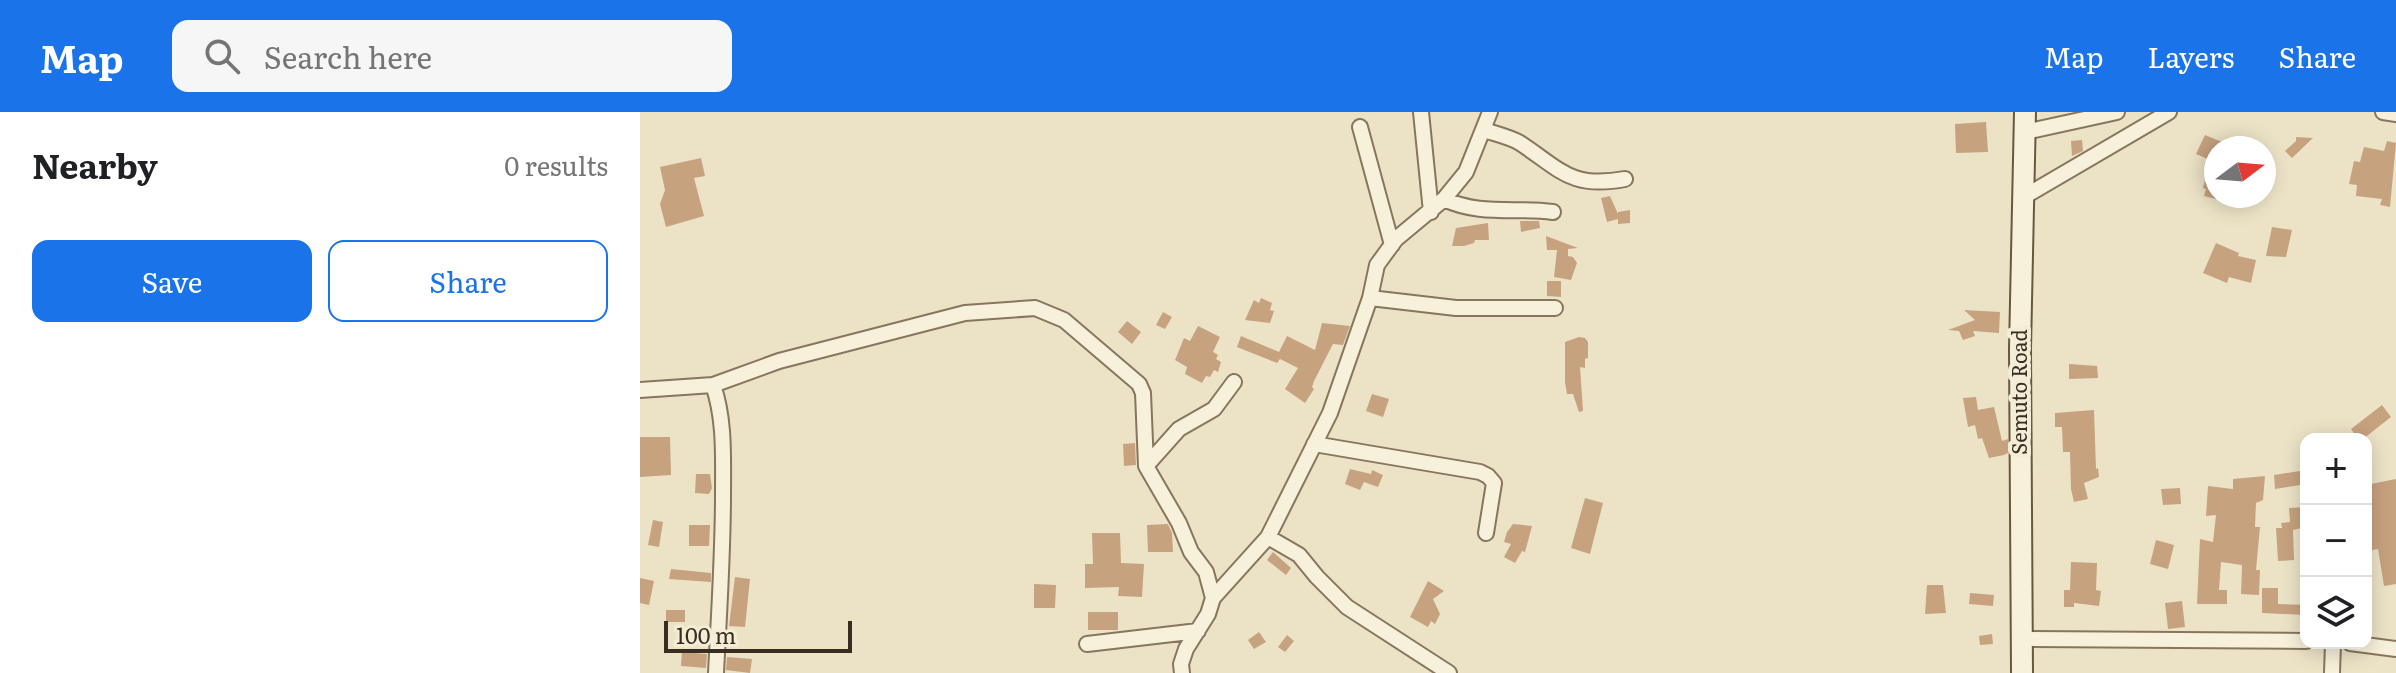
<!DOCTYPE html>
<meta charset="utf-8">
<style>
body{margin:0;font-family:Literata,serif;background:#f6f6f6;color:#202124}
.controls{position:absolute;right:24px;bottom:24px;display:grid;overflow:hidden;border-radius:16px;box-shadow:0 4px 20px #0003}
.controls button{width:72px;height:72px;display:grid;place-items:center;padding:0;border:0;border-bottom:2px solid #e0e0e0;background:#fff;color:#202124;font:40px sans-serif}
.compass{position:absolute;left:1564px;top:24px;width:72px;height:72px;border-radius:50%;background:#fff;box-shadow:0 4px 20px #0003;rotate:74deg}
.scale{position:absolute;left:24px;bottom:20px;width:188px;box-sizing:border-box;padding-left:8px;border:4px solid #372d20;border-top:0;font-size:22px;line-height:28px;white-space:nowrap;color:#372d20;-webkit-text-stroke:6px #f3edd6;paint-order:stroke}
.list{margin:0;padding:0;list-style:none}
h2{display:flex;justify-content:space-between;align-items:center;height:104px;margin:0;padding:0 32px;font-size:34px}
h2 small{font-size:26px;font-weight:400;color:#757577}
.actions{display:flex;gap:16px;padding:24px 32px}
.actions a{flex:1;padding:18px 0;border:2px solid #1a73e8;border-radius:16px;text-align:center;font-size:28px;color:#1a73e8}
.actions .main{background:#1a73e8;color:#fff}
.icon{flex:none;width:44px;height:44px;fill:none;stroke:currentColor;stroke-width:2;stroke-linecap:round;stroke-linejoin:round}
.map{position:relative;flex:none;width:1756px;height:561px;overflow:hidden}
header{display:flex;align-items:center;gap:48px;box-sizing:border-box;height:112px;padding:0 40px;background:#1a73e8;color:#fff}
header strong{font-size:38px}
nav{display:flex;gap:44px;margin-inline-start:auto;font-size:28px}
.search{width:560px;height:72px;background:#f6f6f6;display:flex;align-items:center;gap:20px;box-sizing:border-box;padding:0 28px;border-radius:16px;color:#757577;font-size:30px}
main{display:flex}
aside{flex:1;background:#fff}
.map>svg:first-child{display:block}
.building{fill:#c7a27f}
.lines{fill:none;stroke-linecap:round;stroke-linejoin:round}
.street-casing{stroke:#86765d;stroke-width:18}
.secondary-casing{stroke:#685741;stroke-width:24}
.street{stroke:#f7f0da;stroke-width:14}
.secondary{stroke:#f7f0da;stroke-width:20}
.labels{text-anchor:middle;stroke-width:8;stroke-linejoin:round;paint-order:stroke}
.street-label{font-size:20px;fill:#372d20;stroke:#f3edd6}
</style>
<header>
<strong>Map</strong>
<div class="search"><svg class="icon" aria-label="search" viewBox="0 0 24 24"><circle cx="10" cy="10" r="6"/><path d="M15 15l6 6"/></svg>Search here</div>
<nav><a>Map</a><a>Layers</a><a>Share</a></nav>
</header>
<main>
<aside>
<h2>Nearby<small>0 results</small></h2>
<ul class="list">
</ul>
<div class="actions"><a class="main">Save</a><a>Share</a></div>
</aside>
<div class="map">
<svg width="1756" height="561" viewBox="0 0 1756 561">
<rect width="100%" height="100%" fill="#ece3c7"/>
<!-- building -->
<path class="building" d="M1346 10 1348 40 1316 41 1315 12Z
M1565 23 1596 36H1576V87L1564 84 1566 77 1563 76 1570 48 1556 42Z
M1656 25 1673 26 1652 46 1645 39 1656 29Z
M1442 28 1443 39 1432 44 1431 29Z
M1747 29 1756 31 1750 95 1740 93 1742 87 1716 84 1717 73 1709 72 1714 49 1720 50 1724 35 1744 39Z
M61 46 65 64 54 66 64 104 26 115 20 92 25 78 20 55Z
M970 84 978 102V100L990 98V111L978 112V107L967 110 961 86Z
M880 109H899L900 116 881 120Z
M848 111 849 128H835L834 131 824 134H812L816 116Z
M1632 115 1652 118 1646 145 1626 144Z
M906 124 938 136 928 137V144L933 145 937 151 931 168 914 165 917 138H907Z
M1576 131 1599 141 1598 144 1616 148 1611 171 1589 165 1587 171 1563 161Z
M907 169H921V185L907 184Z
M621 186 632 191 630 198 634 199 630 211 605 208 614 188 619 191Z
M1324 198 1360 200 1359 221 1333 219 1335 224 1323 228 1319 219 1308 218 1335 208Z
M523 200 532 205 525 217 516 213Z
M487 209 501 220 492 232 478 220Z
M682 211 710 214 703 233 693 232 674 269 672 275 674 277 665 291 645 277 658 256 640 247 637 251 597 235 601 224 639 240 647 224 675 238Z
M558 214 580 225 573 240 578 243 576 247 581 250 578 260 574 258 570 265 566 264 562 271 545 262 547 255 535 248 544 226 550 229Z
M939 225 945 226 948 230V246L945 247V256L940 255 943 299 939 300 933 282H927L925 270V230Z
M1429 252 1457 254 1458 266 1429 267Z
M732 282 749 287 743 305 726 299Z
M1336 285 1338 298 1354 295 1362 329 1368 327V341L1364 343 1349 346 1342 326 1338 327 1335 313 1328 315 1323 286Z
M1742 293 1751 305 1723 327H1718L1711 317Z
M1454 298 1456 357 1458 356 1459 365 1444 371 1448 387 1434 390 1431 377 1430 340H1423L1422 315H1415V301Z
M0 325H30L31 363 0 365Z
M495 331 496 353 484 354 483 332Z
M710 357 731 362 732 358 743 363 738 375 724 370 720 378 705 372Z
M1666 358V372L1635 377 1634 363Z
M56 362H70L72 376 69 382 55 381Z
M1625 364 1623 388 1616 391 1615 415H1620L1616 458H1620L1619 483 1601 482 1602 453 1581 450 1579 478H1587V492H1557L1560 427 1573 430 1576 403 1566 404 1568 374 1593 377V367Z
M1756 367V472L1744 474 1738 437 1726 439V383L1729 382 1726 373Z
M1540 376 1541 392 1523 393 1521 377Z
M945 386 963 391 950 442 931 436Z
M1666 395V415L1653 418 1654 448 1638 449 1636 416H1642L1641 411 1650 410 1649 396Z
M13 408 23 410 19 435 8 433Z
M528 412 532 421 533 440H508L507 413Z
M873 412 892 414 885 440 882 439 875 451 864 445 871 432 864 430 867 420Z
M49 413H70L69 434H49Z
M452 421H480L481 451 504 452 502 485 478 484 479 475 445 476V452H453Z
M1516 428 1534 433 1528 457 1510 452Z
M633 440 651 456 646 463 627 448Z
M1431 450 1457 451 1456 478 1461 479 1459 494 1434 491V495H1424V478H1430Z
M31 457 71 461V470L29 467Z
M95 465 110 467 105 515 89 514Z
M0 466 14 469 9 493 0 491Z
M788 469 804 479 793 487 800 502 795 512 791 509 788 515 770 505Z
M394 472 416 473 415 496H394Z
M1287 473H1303L1306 501 1285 502Z
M1622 476H1638V492L1666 493V503L1622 501Z
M1330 481 1354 483 1353 494 1329 492Z
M1542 489 1545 515 1528 517 1525 491Z
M26 498H45V510H26Z
M448 500H478V518H448Z
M619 520 626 530 614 537 608 528Z
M1352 522 1353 532 1340 533 1339 524Z
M647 523 654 529 645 540 638 535Z
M42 540 67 542 66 556 41 554Z
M87 545 112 547 110 561 86 558Z"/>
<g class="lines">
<defs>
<path id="street" d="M781 0 791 100
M1743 0 1756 2
M720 15 752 133
M844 18C856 22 870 25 880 31 921 58 931 77 985 67
M1385 20 1477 0
M1382 86 1529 0
M804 87C840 104 876 95 913 100
M730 186 816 196H915
M73 273C85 307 83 346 83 382 83 442 79 501 76 561
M0 278 73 273 139 249 325 201 395 196 424 208 499 272 503 281 506 354 539 411 551 440 566 460 573 486 568 502 546 537 541 552 542 561
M674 332 840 360 848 364 854 371 846 421
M506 354 539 317 574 297 594 270
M628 425 659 443 677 465 707 495 809 561
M573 486 628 425 690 301 730 186 737 153 756 127 804 87 826 60 850 0
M1382 527 1666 529
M1710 531 1756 537
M447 532 558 519
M1692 561 1693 531"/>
<path id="secondary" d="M1382 561 1380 237 1385 0"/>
</defs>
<!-- street casing -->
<use href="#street" class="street-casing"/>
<!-- secondary casing -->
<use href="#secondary" class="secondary-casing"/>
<!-- street -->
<use href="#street" class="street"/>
<!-- secondary -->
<use href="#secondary" class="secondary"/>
</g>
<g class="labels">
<!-- street labels -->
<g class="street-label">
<text transform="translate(1380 280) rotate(-90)" y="7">Semuto Road</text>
</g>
</g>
</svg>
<div class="controls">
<button>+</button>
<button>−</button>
<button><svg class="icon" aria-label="layers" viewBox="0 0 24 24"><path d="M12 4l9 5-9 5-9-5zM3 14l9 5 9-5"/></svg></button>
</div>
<svg class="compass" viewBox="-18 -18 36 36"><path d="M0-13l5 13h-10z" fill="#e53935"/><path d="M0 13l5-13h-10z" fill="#757577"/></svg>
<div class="scale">100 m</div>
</div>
</main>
